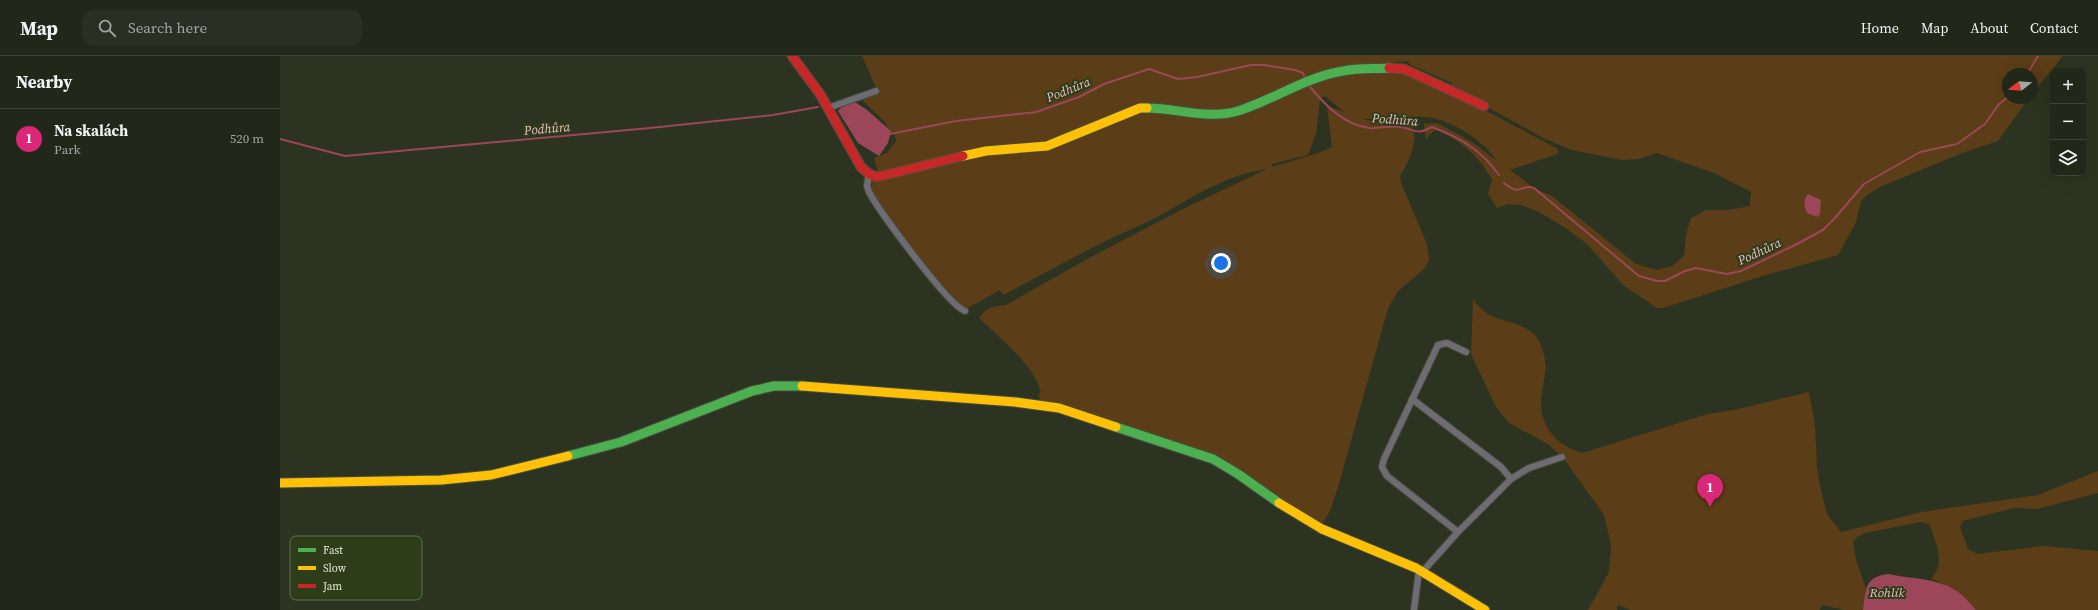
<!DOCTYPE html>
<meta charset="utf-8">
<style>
body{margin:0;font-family:"Source Serif 4",serif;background:#292f22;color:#f1f3f6}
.controls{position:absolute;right:12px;top:12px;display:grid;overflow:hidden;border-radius:8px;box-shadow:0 4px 16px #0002}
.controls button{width:36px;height:36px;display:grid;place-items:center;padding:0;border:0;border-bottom:1px solid #3e4438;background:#212719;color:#f1f3f6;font:20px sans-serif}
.compass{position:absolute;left:1722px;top:12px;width:36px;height:36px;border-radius:50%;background:#212719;box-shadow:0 4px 16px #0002;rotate:253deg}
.you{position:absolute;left:941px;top:207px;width:14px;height:14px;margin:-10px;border:3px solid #fff;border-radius:50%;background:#1a73e8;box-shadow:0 0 0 6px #1a73e833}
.badge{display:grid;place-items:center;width:26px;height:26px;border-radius:50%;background:#db2777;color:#fff;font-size:13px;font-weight:700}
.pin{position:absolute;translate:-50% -33px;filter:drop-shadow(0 1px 2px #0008)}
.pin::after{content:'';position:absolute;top:21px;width:14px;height:12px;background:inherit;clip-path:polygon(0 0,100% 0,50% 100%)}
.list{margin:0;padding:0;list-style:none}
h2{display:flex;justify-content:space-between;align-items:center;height:52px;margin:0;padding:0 16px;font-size:17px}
h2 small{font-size:13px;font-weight:400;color:#a2a5a2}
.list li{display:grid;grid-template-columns:26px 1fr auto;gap:12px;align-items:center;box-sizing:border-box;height:60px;padding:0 16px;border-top:1px solid #3e4438}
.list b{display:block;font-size:15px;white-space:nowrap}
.list p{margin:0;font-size:13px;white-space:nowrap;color:#a2a5a2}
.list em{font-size:13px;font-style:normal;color:#a2a5a2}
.icon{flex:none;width:22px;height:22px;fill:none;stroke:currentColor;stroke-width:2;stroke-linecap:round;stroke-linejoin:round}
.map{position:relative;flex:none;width:1818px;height:554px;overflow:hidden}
header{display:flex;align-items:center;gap:24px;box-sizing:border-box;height:56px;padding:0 20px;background:#212719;border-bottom:1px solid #3e4438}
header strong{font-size:19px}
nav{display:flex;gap:22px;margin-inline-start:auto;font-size:14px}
.search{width:280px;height:36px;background:#292f22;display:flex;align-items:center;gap:10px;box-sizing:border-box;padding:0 14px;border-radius:12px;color:#a2a5a2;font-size:15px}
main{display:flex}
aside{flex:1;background:#212719}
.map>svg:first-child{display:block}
.green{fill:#5b3e17;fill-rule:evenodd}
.water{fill:#9b4759}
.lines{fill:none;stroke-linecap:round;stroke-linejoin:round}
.stream{stroke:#9b4759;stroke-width:2}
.street-casing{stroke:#484f3f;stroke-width:8}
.fast-casing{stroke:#484f3f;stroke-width:11}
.slow-casing{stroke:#484f3f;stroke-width:11}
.jam-casing{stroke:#484f3f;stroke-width:11}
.street{stroke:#6f6b73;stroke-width:6}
.fast{stroke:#4caf50;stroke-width:9}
.slow{stroke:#ffc107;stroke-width:9}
.jam{stroke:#c62828;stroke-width:9}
.labels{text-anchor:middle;stroke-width:4;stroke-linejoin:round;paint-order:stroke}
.water-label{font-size:13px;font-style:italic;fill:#efbbc3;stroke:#2d3c19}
.key{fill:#2d3c19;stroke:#627051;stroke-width:1}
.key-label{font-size:11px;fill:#dee8d3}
</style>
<header>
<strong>Map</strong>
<div class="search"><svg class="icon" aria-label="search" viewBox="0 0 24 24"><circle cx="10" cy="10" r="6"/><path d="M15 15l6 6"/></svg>Search here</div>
<nav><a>Home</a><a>Map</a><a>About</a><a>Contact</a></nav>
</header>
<main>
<aside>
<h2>Nearby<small></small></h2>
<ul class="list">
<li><span class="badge">1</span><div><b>Na skalách</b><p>Park</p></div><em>520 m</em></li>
</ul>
</aside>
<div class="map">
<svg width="1818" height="554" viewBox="0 0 1818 554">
<rect width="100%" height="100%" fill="#2c3421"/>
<!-- green -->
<path class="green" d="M582 0H1783L1752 38V18H1728V42H1749L1718 85 1685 96 1602 130 1587 139 1581 145 1576 166 1558 199 1486 219 1383 252H1377L1343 229 1307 188 1284 171 1257 155 1241 149 1228 148 1217 152 1208 138 1212 124C1202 103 1179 82 1156 74L1151 77 1146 83 1144 68 1157 67 1192 86 1216 104C1210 94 1199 85 1190 79 1148 50 1129 64 1083 63 1095 67 1111 61 1123 65 1146 73 1128 108 1120 120L1121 127 1147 188 1149 204 1144 213 1118 235 1108 252 1059 428 1050 455 1043 467 1037 469 958 417 769 349 761 345 758 339 761 336C754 309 719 281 699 262 707 251 713 250 726 249L809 202 903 153 987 113C933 121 901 152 854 172 810 191 766 217 723 239L720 234 686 253C649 219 619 177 591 135L594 115H598L594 102 607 97 616 85 614 76H610L605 66 583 45 584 41 598 36ZM1127 5 1131 9 1172 27V31L1263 82 1292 94 1342 104 1359 103 1377 97 1434 117 1471 136 1470 150 1448 154H1426L1411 162 1406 179 1404 200 1392 210 1377 214 1356 208 1272 140 1254 132 1230 114 1277 98 1278 93 1178 40 1115 15 1050 19 999 43 996 36 1056 13ZM1045 40 1064 56 1047 50 1052 91 1038 97 992 111V108L1028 99 1036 78 1040 42Z
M1193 243C1197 249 1202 254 1208 258 1225 268 1250 266 1260 287 1271 313 1262 322 1261 347 1261 373 1279 390 1302 397L1428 358 1454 354 1529 336 1535 370 1537 412 1541 435 1548 460 1561 476 1642 456 1758 439 1818 415V437L1757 453 1734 452 1683 465 1680 471 1688 493 1697 498 1763 490 1818 495V554H1696C1686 541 1667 528 1651 523 1666 507 1656 486 1649 468L1641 466 1585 477 1577 481 1573 486 1576 504 1586 533 1583 554H1565L1542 549 1540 554H1351L1338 549 1337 554H1308L1329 516 1331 488 1324 459 1284 403 1268 388 1229 367 1216 351 1191 298Z"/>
<!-- water -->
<path class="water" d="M575 46 587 54 611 75 608 87 599 100 578 87 558 55C563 49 567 47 575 46Z
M1528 138 1541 144 1540 158 1537 161 1527 157C1524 150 1523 144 1528 138Z
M1608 518C1646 526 1669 519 1696 554H1583C1586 534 1584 521 1608 518Z"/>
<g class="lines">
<!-- stream -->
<path class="stream" d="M1747 18 1758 0
M1030 31C1046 50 1063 68 1089 72 1099 73 1110 69 1120 71 1136 73 1135 80 1152 71 1181 82 1201 94 1219 119
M610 78 676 65 756 56 799 41 824 28 869 13 898 23 917 21 971 9H984L1015 14 1023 17 1025 22
M0 83 65 100 370 72 493 59 538 51
M1224 127C1242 142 1241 127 1254 132L1359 220 1377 225H1385L1405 215 1416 212 1447 218 1461 215 1515 189 1543 174 1554 163 1584 128 1640 96 1677 88 1705 68 1719 48 1728 41"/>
<defs>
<path id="street" d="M548 52 596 35
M589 118 587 130 589 136C600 156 668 249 685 255
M1132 343 1221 411 1231 423
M1178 476 1107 420 1102 411 1104 403 1158 289 1167 287 1186 296
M1143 515 1178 476 1231 423 1249 412 1282 401
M1134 554 1139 514"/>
<path id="fast" d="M867 52C897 52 927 64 958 55 993 44 1026 21 1063 15 1078 12 1094 13 1109 12
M836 371 933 403 958 418 999 447
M288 400 341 386 472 335 494 330H522"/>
<path id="slow" d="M683 100 706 95 767 90 860 52H867
M522 330 735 346 779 352 836 371
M0 427 161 424 211 419 288 400
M999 447 1042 473 1136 512 1205 554"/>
<path id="jam" d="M512 0 540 38 581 111 589 118 597 121 683 100
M1109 12 1124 13 1204 50"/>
</defs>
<!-- street casing -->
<use href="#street" class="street-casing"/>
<!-- fast casing -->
<use href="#fast" class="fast-casing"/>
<!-- slow casing -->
<use href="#slow" class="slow-casing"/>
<!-- jam casing -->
<use href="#jam" class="jam-casing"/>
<!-- street -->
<use href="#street" class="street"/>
<!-- fast -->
<use href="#fast" class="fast"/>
<!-- slow -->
<use href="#slow" class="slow"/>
<!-- jam -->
<use href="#jam" class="jam"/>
</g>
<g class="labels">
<!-- water labels -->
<g class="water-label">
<text transform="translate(788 33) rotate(-22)" y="5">Podhůra</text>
<text transform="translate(1115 63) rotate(4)" y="5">Podhůra</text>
<text transform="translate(267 72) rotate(-5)" y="5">Podhůra</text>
<text transform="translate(1479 195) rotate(-25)" y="5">Podhůra</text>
<text x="1607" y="541">Rohlík</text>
</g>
</g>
<!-- legend -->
<rect x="10" y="480" width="132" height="64" rx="6" class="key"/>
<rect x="18" y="492" width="18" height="4" fill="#4caf50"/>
<rect x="18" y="510" width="18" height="4" fill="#ffc107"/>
<rect x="18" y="528" width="18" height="4" fill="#c62828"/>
<g class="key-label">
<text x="43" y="498">Fast</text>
<text x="43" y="516">Slow</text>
<text x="43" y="534">Jam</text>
</g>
</svg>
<div class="controls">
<button>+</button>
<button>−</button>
<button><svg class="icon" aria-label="layers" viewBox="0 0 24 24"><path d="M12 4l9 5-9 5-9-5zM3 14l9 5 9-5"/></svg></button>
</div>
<svg class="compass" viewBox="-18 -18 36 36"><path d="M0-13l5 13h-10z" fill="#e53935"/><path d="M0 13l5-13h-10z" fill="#a2a5a2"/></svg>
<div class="you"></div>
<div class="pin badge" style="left:1430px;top:451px">1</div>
</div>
</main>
